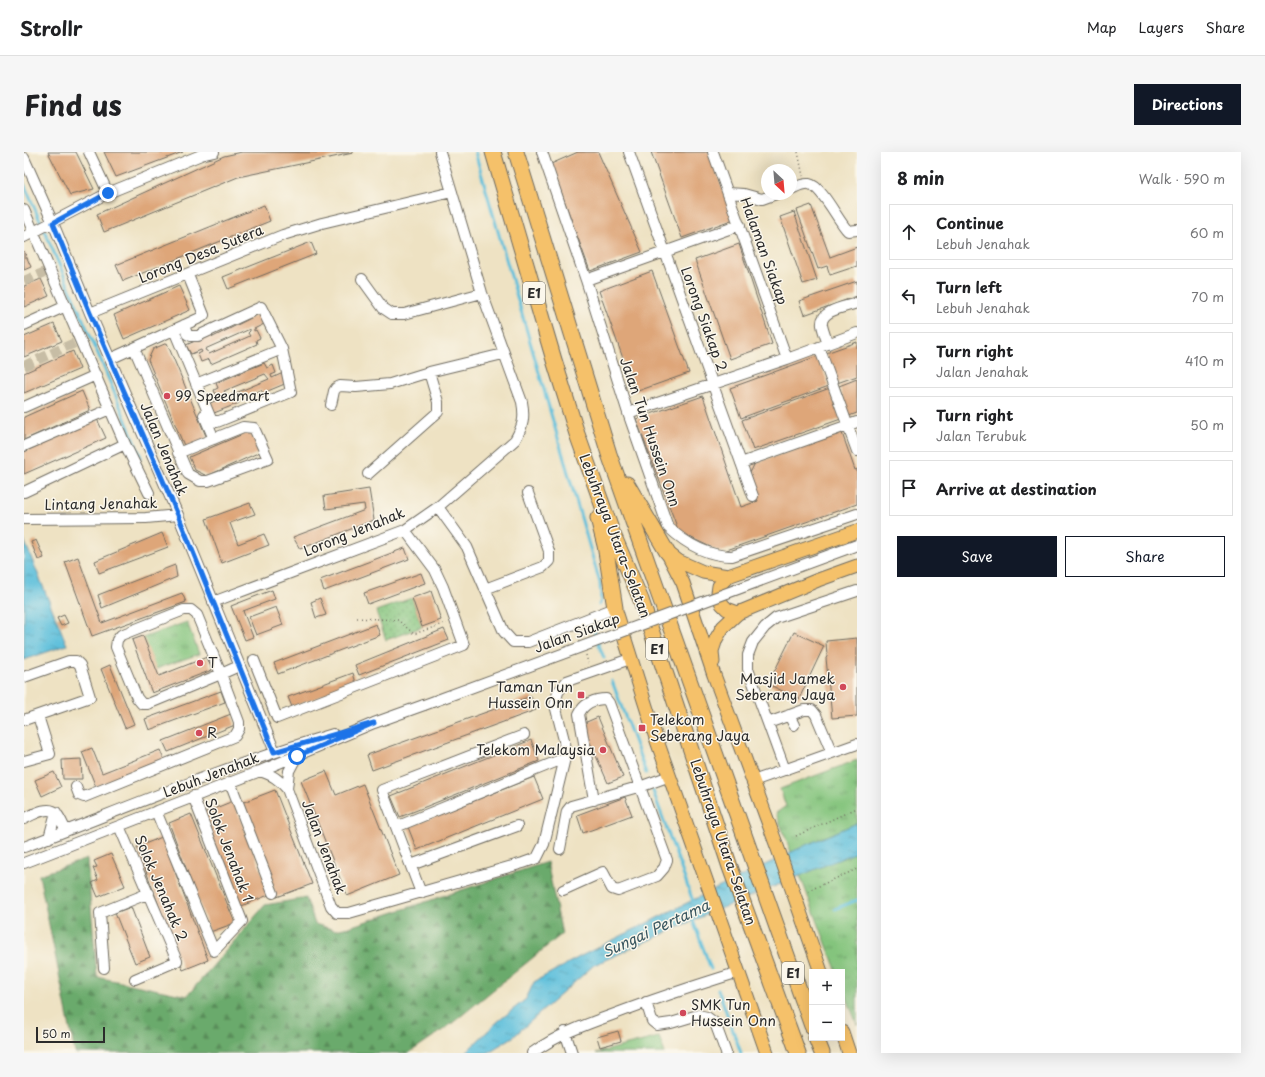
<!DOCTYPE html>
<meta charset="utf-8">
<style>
body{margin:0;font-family:"Playpen Sans",sans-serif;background:#f6f6f6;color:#202124}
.controls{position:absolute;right:12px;bottom:12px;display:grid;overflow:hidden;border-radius:0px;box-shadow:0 4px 16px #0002}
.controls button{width:36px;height:36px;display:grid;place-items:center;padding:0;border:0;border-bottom:1px solid #e0e0e0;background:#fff;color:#202124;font:20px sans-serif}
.compass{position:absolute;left:737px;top:12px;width:36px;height:36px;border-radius:50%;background:#fff;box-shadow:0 4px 16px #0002;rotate:154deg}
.scale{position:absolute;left:12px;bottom:10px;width:69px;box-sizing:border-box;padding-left:4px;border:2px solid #2b2b2b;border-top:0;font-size:11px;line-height:14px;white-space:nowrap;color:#2b2b2b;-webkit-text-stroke:3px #fbf7ec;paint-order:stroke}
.stop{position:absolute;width:12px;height:12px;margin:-9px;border:3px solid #1a73e8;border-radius:50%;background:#fff}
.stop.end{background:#1a73e8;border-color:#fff;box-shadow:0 1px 4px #0008}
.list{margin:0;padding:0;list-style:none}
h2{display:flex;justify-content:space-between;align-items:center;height:52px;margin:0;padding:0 16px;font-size:17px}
h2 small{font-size:13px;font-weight:400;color:#757577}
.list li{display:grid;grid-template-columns:26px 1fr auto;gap:12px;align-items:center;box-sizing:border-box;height:56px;margin:0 8px 8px;padding:0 8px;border:1px solid #e0e0e0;border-radius:0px}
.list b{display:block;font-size:15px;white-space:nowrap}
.list p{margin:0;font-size:13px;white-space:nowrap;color:#757577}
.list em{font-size:13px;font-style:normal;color:#757577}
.actions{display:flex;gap:8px;padding:12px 16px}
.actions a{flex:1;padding:9px 0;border:1px solid #111827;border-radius:0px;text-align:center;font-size:14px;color:#111827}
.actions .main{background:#111827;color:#fff}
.icon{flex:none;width:22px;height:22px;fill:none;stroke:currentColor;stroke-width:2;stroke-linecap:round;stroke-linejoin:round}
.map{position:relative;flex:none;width:833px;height:901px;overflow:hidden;border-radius:0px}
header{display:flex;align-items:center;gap:24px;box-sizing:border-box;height:56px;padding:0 20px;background:#fff;border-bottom:1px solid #e0e0e0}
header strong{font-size:19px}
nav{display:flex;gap:22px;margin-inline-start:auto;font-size:14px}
.intro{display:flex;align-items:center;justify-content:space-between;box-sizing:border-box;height:96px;padding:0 24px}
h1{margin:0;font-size:28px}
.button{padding:10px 18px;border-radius:0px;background:#111827;color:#fff;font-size:14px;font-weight:700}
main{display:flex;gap:24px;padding:0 24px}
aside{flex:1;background:#fff;border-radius:0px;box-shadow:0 4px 16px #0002}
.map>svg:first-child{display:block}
.grass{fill:url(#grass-dots);stroke:#587854}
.forest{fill:url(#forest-firs);stroke:#4b6a4c}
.park{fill:url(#park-tufts);stroke:#587854}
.pitch{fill:#84c47d;stroke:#587854}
.water{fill:url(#water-ripples);stroke:#447583}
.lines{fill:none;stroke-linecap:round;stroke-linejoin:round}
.stream{stroke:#5dbfdb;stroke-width:3}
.building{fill:#dea679;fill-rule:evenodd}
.minor-tunnel{stroke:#c7bda5;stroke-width:10;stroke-dasharray:10 5;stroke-linecap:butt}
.minor-casing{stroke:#6f6b60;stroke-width:12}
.major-casing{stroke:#6f6b60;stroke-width:15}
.highway-casing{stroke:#6f6b60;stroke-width:17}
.path{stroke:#6f6b60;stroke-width:1.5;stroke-dasharray:1 3;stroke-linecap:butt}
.minor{stroke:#fff;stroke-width:10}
.major{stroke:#f5c16b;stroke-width:13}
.highway{stroke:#f5c16b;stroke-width:15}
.minor-bridge-casing{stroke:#6f6b60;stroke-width:12;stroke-linecap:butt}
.minor-bridge{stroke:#fff;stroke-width:10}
.route{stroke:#1a73e8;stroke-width:5}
.poi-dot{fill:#d1495b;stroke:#fbf7ec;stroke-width:1.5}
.labels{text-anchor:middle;stroke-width:3;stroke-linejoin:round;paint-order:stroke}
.shield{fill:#fbf7ec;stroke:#696865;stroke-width:1}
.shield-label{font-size:13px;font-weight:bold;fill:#2b2b2b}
.street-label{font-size:14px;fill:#2b2b2b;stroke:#fbf7ec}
.poi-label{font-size:14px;fill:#2b2b2b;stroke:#fbf7ec;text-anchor:start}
.water-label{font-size:15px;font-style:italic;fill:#3a5760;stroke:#fbf7ec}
</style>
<header>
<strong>Strollr</strong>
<nav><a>Map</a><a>Layers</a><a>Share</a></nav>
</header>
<div class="intro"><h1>Find us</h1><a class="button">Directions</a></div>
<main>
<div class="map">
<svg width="833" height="901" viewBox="0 0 833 901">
<defs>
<pattern id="grass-dots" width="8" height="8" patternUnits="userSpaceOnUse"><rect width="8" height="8" fill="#84c47d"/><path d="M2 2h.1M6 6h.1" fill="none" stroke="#6c9f67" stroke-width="1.8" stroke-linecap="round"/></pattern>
<pattern id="forest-firs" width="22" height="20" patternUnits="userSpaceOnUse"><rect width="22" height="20" fill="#6baa6c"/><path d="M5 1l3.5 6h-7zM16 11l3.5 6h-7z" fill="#588b59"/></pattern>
<pattern id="park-tufts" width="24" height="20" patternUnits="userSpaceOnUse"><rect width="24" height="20" fill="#84c47d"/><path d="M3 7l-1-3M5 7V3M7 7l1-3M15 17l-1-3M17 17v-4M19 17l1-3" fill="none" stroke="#6c9f67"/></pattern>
<pattern id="water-ripples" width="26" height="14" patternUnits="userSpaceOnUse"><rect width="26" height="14" fill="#5dbfdb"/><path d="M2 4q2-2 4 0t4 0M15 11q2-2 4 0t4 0" fill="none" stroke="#4d9bb2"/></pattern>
</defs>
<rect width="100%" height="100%" fill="#fbf7ec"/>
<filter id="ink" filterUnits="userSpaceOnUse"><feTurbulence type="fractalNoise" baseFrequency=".025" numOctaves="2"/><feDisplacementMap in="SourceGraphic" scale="8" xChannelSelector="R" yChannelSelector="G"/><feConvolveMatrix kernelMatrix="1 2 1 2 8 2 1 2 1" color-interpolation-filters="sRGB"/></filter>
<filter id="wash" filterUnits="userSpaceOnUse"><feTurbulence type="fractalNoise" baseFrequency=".012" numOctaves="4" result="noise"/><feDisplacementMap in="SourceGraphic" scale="16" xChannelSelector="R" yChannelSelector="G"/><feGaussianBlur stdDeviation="0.9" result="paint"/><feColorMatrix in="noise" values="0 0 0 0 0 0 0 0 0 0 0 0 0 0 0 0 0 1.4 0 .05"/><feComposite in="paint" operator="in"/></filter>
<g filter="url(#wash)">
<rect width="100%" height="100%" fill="#eee2c3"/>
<!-- grass -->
<path class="grass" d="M388 446 398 475 362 488 352 459Z"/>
<!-- forest -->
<path class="forest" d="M63 707 73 825 163 844 241 753 282 746 291 772 311 778 325 775 523 710 538 782 426 873 385 901H51L15 723Z"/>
<!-- park -->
<path class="park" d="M163 470 175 502 129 518 118 486Z
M833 608V873L818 833V820H813L752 661 762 654 756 637Z"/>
<!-- pitch -->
<path class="pitch" d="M635 885 641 901H572Z"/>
<!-- water -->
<path class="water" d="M0 388 43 493 0 508Z
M833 671V700L670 768 570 813 489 885 463 901H441L472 871 502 847 510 830 557 804 669 748 782 693Z"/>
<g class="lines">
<!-- stream -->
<path class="stream" d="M451 0 576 431 577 448 575 453
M0 32 78 211 117 305
M570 474 571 483 580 506
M588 529 622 621
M629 639 670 752
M811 757 833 748
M668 766 687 817
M694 837 717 901"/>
</g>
<g id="blocks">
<!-- building -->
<path class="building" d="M24 0H52L70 37 46 43Z
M80 0H159L92 25Z
M218 0 329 1 214 25 80 80 73 62 200 4Z
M554 0H574L618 100 566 119 527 12Z
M627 0H685L710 67 658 86Z
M240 53 246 69 99 129 92 113Z
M787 53 806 105 833 95V114L806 123 803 114 794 117 773 58Z
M770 60 793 128 779 132 756 65Z
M287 90 292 102 204 137 199 125Z
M715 92 748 192 706 207 671 108Z
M0 99 7 115 0 118Z
M628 119 665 221 611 240 575 139Z
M17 127 25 144 0 155V134Z
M833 129V144L780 163 775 149Z
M155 134 166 158 100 187 90 163Z
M235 162 240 172 230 177V179L232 178 236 186 232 188 233 192 187 212 185 207 177 210 174 202 178 200 177 198 167 202 162 193 187 182 189 185ZM226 177V179L224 181 226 184 185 202 184 199H182L181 197Z
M30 172 38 189 0 205V185Z
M833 190V224L813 231 802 201Z
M143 191 182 284 181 288 161 296 124 208 129 197Z
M49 199 56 217 0 241V221Z
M794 204 805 234 717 266 706 236Z
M240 211 243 216 249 213 252 221 247 223 248 226 259 221 263 231 239 241 237 238 214 249 215 251 190 261 186 251 196 247 195 245 193 246 190 238 194 236 192 231ZM241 222 245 227 200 246 199 243 202 242 200 239Z
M833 227V261L825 264 815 234Z
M806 236 817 267 729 298 718 268Z
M58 239 66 258 0 288V265Z
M679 244 717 355 734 349 724 325 731 311 818 281 831 318 833 317V352L697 400 655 380 612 267Z
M73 267 82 286 0 322V300Z
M226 279 236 300 183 324 171 318 165 305Z
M345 337 350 368 276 397 269 385 341 358 340 352 302 357 300 344Z
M226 351 231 362 206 371 214 392 240 382 245 393 198 411 182 367Z
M138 381 144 395 75 421 71 409Z
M12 388 20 406 14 408 7 390Z
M381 396 385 407 300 439 296 428Z
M54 405 78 471 158 441 162 450 68 484 41 410Z
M151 413 153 425 78 456 74 443Z
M397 421 401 431 344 452 340 441Z
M248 438 251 447 219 459 229 485 221 488 207 454Z
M407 439 417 468 398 475 388 446Z
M296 446 302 463 292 466 287 450Z
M252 455 259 473 232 483 225 465Z
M40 463 44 471 37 474 33 466Z
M352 472 356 483 254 522 250 511Z
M420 477 425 488 335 523 331 513Z
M770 480 800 494 775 547 744 532Z
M119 484 135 524 183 505 188 518 128 541 108 488Z
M833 486V564L808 566 802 506 803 505 802 489Z
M86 513 110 572 101 576 77 517Z
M329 521 332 531 268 555 264 545Z
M197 539 201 550 125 578 121 567Z
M507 544 512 558 348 618 343 603Z
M207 562 211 573 144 600 139 589Z
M574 565 599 625 584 631 558 572Z
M507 588 515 609 376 665 367 644Z
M68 596 78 621 136 598 140 608 72 635 58 600Z
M57 607 58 627H39L38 608Z
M302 619 312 643 339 632 375 723 323 744 277 629Z
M30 620 37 635 18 644 11 628Z
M510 625 519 647 393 698 384 675Z
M251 638 288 732 253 745 217 651Z
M601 645 608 663 559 681 553 663Z
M209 649 247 742 215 755 177 662Z
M167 662 211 771 186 780 145 671Z
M138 685 184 808 159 818 113 695Z
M87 702 101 734 74 745 68 731 74 728 69 716 73 715 70 709Z
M107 755 126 805 111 811 91 761Z
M594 879 597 889 576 895 573 885Z"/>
</g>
</g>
<g filter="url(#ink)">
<use href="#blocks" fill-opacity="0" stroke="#6f6b60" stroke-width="1"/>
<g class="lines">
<!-- minor-tunnel -->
<path class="minor-tunnel" d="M0 129 26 118
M0 214 57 188"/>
<defs>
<path id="minor" d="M65 0 84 41
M518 0 562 128 604 261 644 375C662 392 682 404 708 404L833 362
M605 0 729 344
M689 0 763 207
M0 6 29 71 66 161 154 363 251 600
M767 37C772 35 779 31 785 32 798 34 814 69 824 79L833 78
M704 41 720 42 738 47 752 42
M0 58 101 292 125 341
M0 85 84 41 177 3 190 0
M338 127 359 156 368 162H380L458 141
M562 128 716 73
M66 161 259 83 298 71 428 40
M0 173 42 154
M150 178 187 267 193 270 267 240 258 197 237 155 174 184H167L163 182 160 173
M804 192C802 186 799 179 798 173 796 158 822 155 833 151
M795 195 833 299
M110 196 164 322 176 329H184L244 307 230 276 219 275 154 301
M86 207 178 165 180 163 164 123
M172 232 258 197
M307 253 310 239 312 236 316 234 332 235 366 232 405 220 479 202
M0 255 72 223
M604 261 763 207 833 181
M180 263 190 287
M0 294 86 257
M717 311 833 270
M344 322 414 260V250L405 220
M0 340 101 292
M414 355 443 395 480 480 489 490H504L591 456
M0 367 122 366 154 363
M461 437 519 415 525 409V399L504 341
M189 450 381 378 414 355 491 288C499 274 501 266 498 250L458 141 416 0
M230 508 253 566 440 493 419 435 411 418 381 378
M0 525 45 509H52L56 513 66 545 0 568
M765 563 770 573
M744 571 780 558H788L792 563 808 601
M0 609 26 602 14 564
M761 618 724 517V503L729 490 741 475 752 466 833 439
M236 619C248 623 255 627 263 637L307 754 313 761H325L499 711 513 706 520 692 541 606 540 588 531 553 534 540 543 529 606 507
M729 629 833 592
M206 630 249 741
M52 635 55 643 60 645 211 584 215 577V570L197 522 173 463 167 458H160L97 483 93 488 92 495 113 546 118 552H124L197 522 215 514
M263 637 265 619 273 604
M132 659 190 799 218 769 169 644
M0 667C8 663 25 652 33 662 37 667 39 673 42 679
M95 674 153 809 111 827
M372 675 541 606
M25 686 32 660
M0 695C102 656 204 613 309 582
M536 697 543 659 547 654 621 633 646 624
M0 711 236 619 350 571 400 553
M387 713 493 674
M539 738 579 720 588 737 594 739 633 724 640 716 643 708 585 551 582 547C571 547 560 551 555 562L570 648
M397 741 358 638 500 583
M80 816 76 761 125 741
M622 850 628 869 633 873 647 871 674 863 683 865 691 871 702 901
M541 880 548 901
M508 901C533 883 560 873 588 863 630 847 673 833 715 820"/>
<path id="major" d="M643 400 659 431 690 523 754 697 797 820
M645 402 654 409 679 420 704 424 833 379
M704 424 695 434 694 441 698 452 703 457 714 461
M591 456 632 586 743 901
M689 510 688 499 692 487 699 475 714 461 794 428 833 414
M818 880 825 901"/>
<path id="highway" d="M469 0 530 208 553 282 588 380 617 448 706 715 774 901
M492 0 585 302 788 874
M603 332 643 400
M574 366 581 393 591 456
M792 886 798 901"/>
</defs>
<!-- minor casing -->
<use href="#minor" class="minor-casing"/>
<!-- major casing -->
<use href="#major" class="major-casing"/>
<!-- highway casing -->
<use href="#highway" class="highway-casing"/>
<!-- path -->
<path class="path" d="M774 0 779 24
M333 466 374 468 390 482 422 471
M562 503 564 511
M772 684 833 656
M782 743 786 738 833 717"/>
<!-- minor -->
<use href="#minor" class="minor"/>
<!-- major -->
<use href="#major" class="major"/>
<!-- highway -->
<use href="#highway" class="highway"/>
<defs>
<path id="minor-bridge" d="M400 553 833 393"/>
</defs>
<!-- minor-bridge casing -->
<use href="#minor-bridge" class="minor-bridge-casing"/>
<!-- minor-bridge -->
<use href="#minor-bridge" class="minor-bridge"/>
</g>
</g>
<g class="lines" filter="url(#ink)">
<!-- route -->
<path class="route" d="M84 41 29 71 66 161 154 363 250 600 350 571 273 604"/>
</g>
<!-- markers -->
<g class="poi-dot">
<circle cx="143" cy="244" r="4"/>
<circle cx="176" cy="511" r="4"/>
<circle cx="819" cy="535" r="4"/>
<rect x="553" y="539" width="8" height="8" rx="2"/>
<rect x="614" y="572" width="8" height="8" rx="2"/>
<circle cx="175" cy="581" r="4"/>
<circle cx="579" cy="598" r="4"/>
<circle cx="659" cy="861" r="4"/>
</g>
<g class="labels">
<!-- shield labels -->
<g class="shield">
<rect x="499" y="130" width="22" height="22" rx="3"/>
<rect x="622" y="486" width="22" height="22" rx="3"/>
<rect x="758" y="810" width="22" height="22" rx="3"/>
</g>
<g class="shield-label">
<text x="510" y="146">E1</text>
<text x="633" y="502">E1</text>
<text x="769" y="826">E1</text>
</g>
<!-- street labels -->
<g class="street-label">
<text transform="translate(740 99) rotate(70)" y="5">Halaman Siakap</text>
<text transform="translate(177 102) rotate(-22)" y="5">Lorong Desa Sutera</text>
<text transform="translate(680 167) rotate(70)" y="5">Lorong Siakap 2</text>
<text transform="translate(626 280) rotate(71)" y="5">Jalan Tun Hussein Onn</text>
<text transform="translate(140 297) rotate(67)" y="5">Jalan Jenahak</text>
<text transform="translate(77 352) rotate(-1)" y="5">Lintang Jenahak</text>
<text transform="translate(330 380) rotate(-22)" y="5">Lorong Jenahak</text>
<text transform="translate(591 384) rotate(69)" y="5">Lebuhraya Utara–Selatan</text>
<text transform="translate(553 481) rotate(-20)" y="5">Jalan Siakap</text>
<text transform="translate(187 623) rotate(-21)" y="5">Lebuh Jenahak</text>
<text transform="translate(699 690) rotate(71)" y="5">Lebuhraya Utara–Selatan</text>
<text transform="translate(300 695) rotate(69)" y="5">Jalan Jenahak</text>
<text transform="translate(205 698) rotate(69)" y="5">Solok Jenahak 1</text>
<text transform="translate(137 736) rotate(67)" y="5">Solok Jenahak 2</text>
</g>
<!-- poi labels -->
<g class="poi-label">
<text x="151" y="249">99 Speedmart</text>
<text x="184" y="516">T</text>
<text x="811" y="532" text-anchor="end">Masjid Jamek<tspan x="811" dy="16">Seberang Jaya</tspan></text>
<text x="549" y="540" text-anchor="end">Taman Tun<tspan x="549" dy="16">Hussein Onn</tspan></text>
<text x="626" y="573">Telekom<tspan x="626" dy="16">Seberang Jaya</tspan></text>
<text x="183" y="586">R</text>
<text x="571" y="603" text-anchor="end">Telekom Malaysia</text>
<text x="667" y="858">SMK Tun<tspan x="667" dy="16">Hussein Onn</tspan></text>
</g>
<!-- water labels -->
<g class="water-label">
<text transform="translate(632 777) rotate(-25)" y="5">Sungai Pertama</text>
</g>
</g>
</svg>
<div class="controls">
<button>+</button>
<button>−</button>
</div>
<svg class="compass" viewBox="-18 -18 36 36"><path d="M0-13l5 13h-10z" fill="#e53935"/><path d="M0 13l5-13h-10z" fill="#757577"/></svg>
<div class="scale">50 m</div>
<div class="stop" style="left:273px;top:604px"></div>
<div class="stop end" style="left:84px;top:41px"></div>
</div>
<aside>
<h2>8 min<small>Walk · 590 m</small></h2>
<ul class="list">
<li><svg class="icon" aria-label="ahead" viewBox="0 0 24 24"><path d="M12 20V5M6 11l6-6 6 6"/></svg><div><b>Continue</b><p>Lebuh Jenahak</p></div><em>60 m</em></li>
<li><svg class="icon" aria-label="left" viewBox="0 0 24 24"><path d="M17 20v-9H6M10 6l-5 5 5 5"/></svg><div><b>Turn left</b><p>Lebuh Jenahak</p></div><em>70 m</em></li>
<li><svg class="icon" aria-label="right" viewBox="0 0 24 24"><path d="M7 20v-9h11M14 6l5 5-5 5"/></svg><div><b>Turn right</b><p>Jalan Jenahak</p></div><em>410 m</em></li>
<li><svg class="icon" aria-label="right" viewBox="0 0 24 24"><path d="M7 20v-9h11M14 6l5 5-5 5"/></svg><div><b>Turn right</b><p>Jalan Terubuk</p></div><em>50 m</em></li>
<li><svg class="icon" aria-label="arrive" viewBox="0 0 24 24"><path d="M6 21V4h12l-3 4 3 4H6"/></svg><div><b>Arrive at destination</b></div></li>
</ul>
<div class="actions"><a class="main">Save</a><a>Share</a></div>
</aside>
</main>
